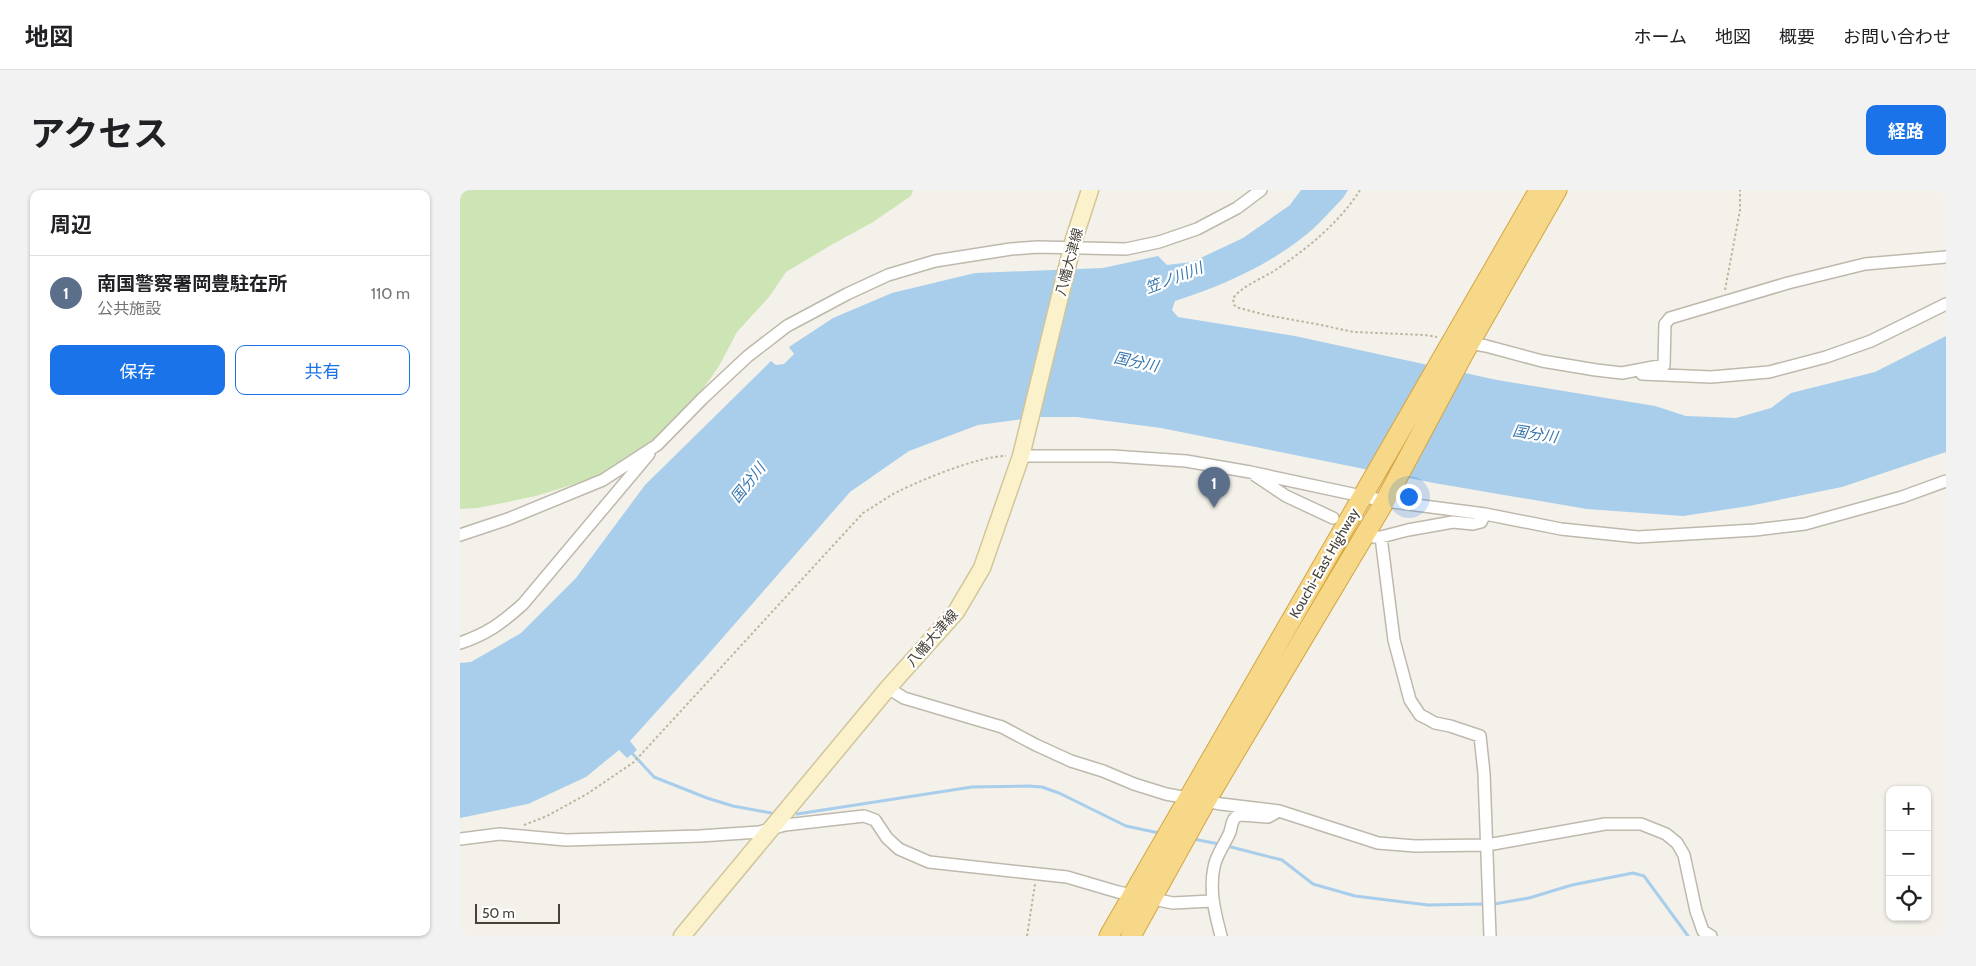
<!DOCTYPE html>
<html lang="ja">
<meta charset="utf-8">
<style>
body{margin:0;font-family:Cabin,"Noto Sans JP",sans-serif;background:#f2f2f2;color:#202124}
.controls{position:absolute;right:15px;bottom:15px;display:grid;overflow:hidden;border-radius:10px;box-shadow:0 1px 4px #0004}
.controls button{width:45px;height:45px;display:grid;place-items:center;padding:0;border:0;border-bottom:1px solid #e0e0e0;background:#fff;color:#202124;font:25px sans-serif}
.scale{position:absolute;left:15px;bottom:12px;width:85px;box-sizing:border-box;padding-left:5px;border:2px solid #474138;border-top:0;font-size:14px;line-height:18px;white-space:nowrap;color:#474138;-webkit-text-stroke:4px #fff;paint-order:stroke}
.you{position:absolute;left:948px;top:306px;width:18px;height:18px;margin:-12px;border:4px solid #fff;border-radius:50%;background:#1a73e8;box-shadow:0 0 0 8px #1a73e833}
.badge{display:grid;place-items:center;width:32px;height:32px;border-radius:50%;background:#1a73e8;color:#fff;font-size:16px;font-weight:700}
.pin{position:absolute;translate:-50% -41px;filter:drop-shadow(0 1px 2px #0008)}
.pin::after{content:'';position:absolute;top:26px;width:18px;height:15px;background:inherit;clip-path:polygon(0 0,100% 0,50% 100%)}
.list{margin:0;padding:0;list-style:none}
h2{display:flex;justify-content:space-between;align-items:center;height:65px;margin:0;padding:0 20px;font-size:21px}
h2 small{font-size:16px;font-weight:400;color:#757577}
.list li{display:grid;grid-template-columns:32px 1fr auto;gap:15px;align-items:center;box-sizing:border-box;height:75px;padding:0 20px;border-top:1px solid #e0e0e0}
.list b{display:block;font-size:19px;white-space:nowrap}
.list p{margin:0;font-size:16px;white-space:nowrap;color:#757577}
.list em{font-size:16px;font-style:normal;color:#757577}
.actions{display:flex;gap:10px;padding:15px 20px}
.actions a{flex:1;padding:11px 0;border:1px solid #1a73e8;border-radius:10px;text-align:center;font-size:18px;color:#1a73e8}
.actions .main{background:#1a73e8;color:#fff}
.icon{flex:none;width:28px;height:28px;fill:none;stroke:currentColor;stroke-width:2;stroke-linecap:round;stroke-linejoin:round}
.map{position:relative;flex:none;width:1486px;height:746px;overflow:hidden;border-radius:10px}
header{display:flex;align-items:center;gap:30px;box-sizing:border-box;height:70px;padding:0 25px;background:#fff;border-bottom:1px solid #e0e0e0}
header strong{font-size:24px}
nav{display:flex;gap:28px;margin-inline-start:auto;font-size:18px}
.intro{display:flex;align-items:center;justify-content:space-between;box-sizing:border-box;height:120px;padding:0 30px}
h1{margin:0;font-size:35px}
.button{padding:12px 22px;border-radius:10px;background:#1a73e8;color:#fff;font-size:18px;font-weight:700}
main{display:flex;gap:30px;padding:0 30px}
aside{flex:1;background:#fff;border-radius:10px;box-shadow:0 1px 4px #0004}
.map>svg:first-child{display:block}
.green{fill:#cde5b4}
.water{fill:#a9ceec}
.lines{fill:none;stroke-linecap:round;stroke-linejoin:round}
.stream{stroke:#a9ceec;stroke-width:3}
.minor-casing{stroke:#beb9ac;stroke-width:14}
.secondary-casing{stroke:#d0c59b;stroke-width:19}
.trunk-casing{stroke:#d4a542;stroke-width:21}
.path{stroke:#bfb59e;stroke-width:2;stroke-dasharray:2.5 2.5;stroke-linecap:butt}
.minor{stroke:#fff;stroke-width:11}
.secondary{stroke:#fbf2cb;stroke-width:16}
.trunk{stroke:#f6d888;stroke-width:19}
.labels{text-anchor:middle;stroke-width:4.5;stroke-linejoin:round;paint-order:stroke}
.street-label{font-size:14px;fill:#474138;stroke:#fff}
.water-label{font-size:15px;font-style:italic;fill:#3776ad;stroke:#fff}
</style>
<header>
<strong>地図</strong>
<nav><a>ホーム</a><a>地図</a><a>概要</a><a>お問い合わせ</a></nav>
</header>
<div class="intro"><h1>アクセス</h1><a class="button">経路</a></div>
<main>
<aside>
<h2>周辺<small></small></h2>
<ul class="list">
<li><span class="badge" style="background:#5c6f8a">1</span><div><b>南国警察署岡豊駐在所</b><p>公共施設</p></div><em>110 m</em></li>
</ul>
<div class="actions"><a class="main">保存</a><a>共有</a></div>
</aside>
<div class="map">
<svg width="1486" height="746" viewBox="0 0 1486 746">
<rect width="100%" height="100%" fill="#f3f1e9"/>
<!-- green -->
<path class="green" d="M0 0H453L451 6 413 32 373 54 326 82 309 107 277 142 259 176 234 212 181 264 159 277 121 292 76 306 18 318 0 319Z"/>
<!-- water -->
<path class="water" d="M841 0H888L883 8C870 21 857 37 842 48 803 78 761 96 715 111L712 120 718 127 835 146 1037 190 1195 216 1226 226 1276 228 1311 218 1331 203 1415 182 1486 146V262L1382 297 1289 316 1223 326 1127 319 974 293 701 238 617 227H578L518 235 449 261 390 302 245 468 170 551 177 560 167 568 159 560 126 587 68 614 0 628V473L11 472 61 443 116 388 185 295 311 171 316 175 324 174 334 164 329 157 373 128 432 103 515 83 643 78 698 66 707 75 732 72 783 48 830 15Z"/>
<g class="lines">
<!-- stream -->
<path class="stream" d="M171 562 194 587 247 608 273 616 311 623
M337 624 512 597 568 596 582 597 599 603 666 636 699 643
M733 649 759 654
M767 656 822 670 853 694 895 706 968 715 1024 714
M1034 714 1069 708 1112 695 1173 683 1184 686 1228 746"/>
<defs>
<path id="minor" d="M1005 152 1026 156 1082 171 1136 180 1162 183 1204 175 1205 134 1210 128 1328 93 1405 74 1486 67
M1182 184 1251 187 1309 182 1366 167 1411 151 1486 114
M561 266H652L726 271 790 282 925 311 1025 324 1101 339 1178 347 1295 340 1345 334 1442 307 1486 291
M796 286 826 306 873 328
M0 345 48 329 143 290 197 255 242 209 288 166 327 136 387 104 428 85 475 71 551 59 578 57 666 59 699 52 737 39 777 18 801 0
M914 347H921L948 340 993 332 1013 334 1021 332 1025 324
M921 347 934 450 950 510 960 525 966 528 975 533 990 536 1020 546 1024 583 1030 746
M0 453C27 444 42 433 63 414L189 264
M428 498 444 508 542 537 576 555 611 571 643 581 674 594 706 604 761 614 819 621 918 653 955 656 1027 655 1145 634H1181L1206 644 1217 653 1224 665 1236 721 1243 741 1251 746
M0 649 40 644 106 650 240 646 299 642 325 635 404 626 415 630 427 648 439 659 469 672 607 687 658 702 713 713 752 711
M761 746C755 723 749 701 754 677 756 665 765 654 770 642 772 635 772 626 781 625L808 627 819 621"/>
<path id="secondary" d="M222 746 428 498 496 422 522 378 561 266 614 49 630 0"/>
<path id="trunk" d="M649 746C791 497 936 249 1079 0
M671 746 746 611 925 311 1004 163 1097 0"/>
</defs>
<!-- minor casing -->
<use href="#minor" class="minor-casing"/>
<!-- secondary casing -->
<use href="#secondary" class="secondary-casing"/>
<!-- trunk casing -->
<use href="#trunk" class="trunk-casing"/>
<!-- path -->
<path class="path" d="M900 0C880 32 848 58 817 79 802 89 785 94 773 108L774 115 779 118 806 125 856 134 894 142 965 145 977 147
M1265 100 1280 20V0
M64 635 87 626 127 604 174 572 403 323C415 316 427 307 439 301 464 289 519 266 546 266
M567 746 575 694"/>
<!-- minor -->
<use href="#minor" class="minor"/>
<!-- secondary -->
<use href="#secondary" class="secondary"/>
<!-- trunk -->
<use href="#trunk" class="trunk"/>
</g>
<g class="labels">
<!-- street labels -->
<g class="street-label">
<text transform="translate(609 72) rotate(-75)" y="5">八幡大津線</text>
<text transform="translate(864 373) rotate(-60)" y="5">Kouchi-East Highway</text>
<text transform="translate(472 448) rotate(-49)" y="5">八幡大津線</text>
</g>
<!-- water labels -->
<g class="water-label">
<text transform="translate(714 88) rotate(-21)" y="5">笠ノ川川</text>
<text transform="translate(676 172) rotate(12)" y="5">国分川</text>
<text transform="translate(1075 244) rotate(9)" y="5">国分川</text>
<text transform="translate(288 293) rotate(-51)" y="5">国分川</text>
</g>
</g>
</svg>
<div class="controls">
<button>+</button>
<button>−</button>
<button><svg class="icon" aria-label="locate" viewBox="0 0 24 24"><circle cx="12" cy="12" r="6"/><path d="M12 2v4M12 18v4M2 12h4M18 12h4"/></svg></button>
</div>
<div class="scale">50 m</div>
<div class="you"></div>
<div class="pin badge" style="left:754px;top:318px;background:#5c6f8a">1</div>
</div>
</main>
